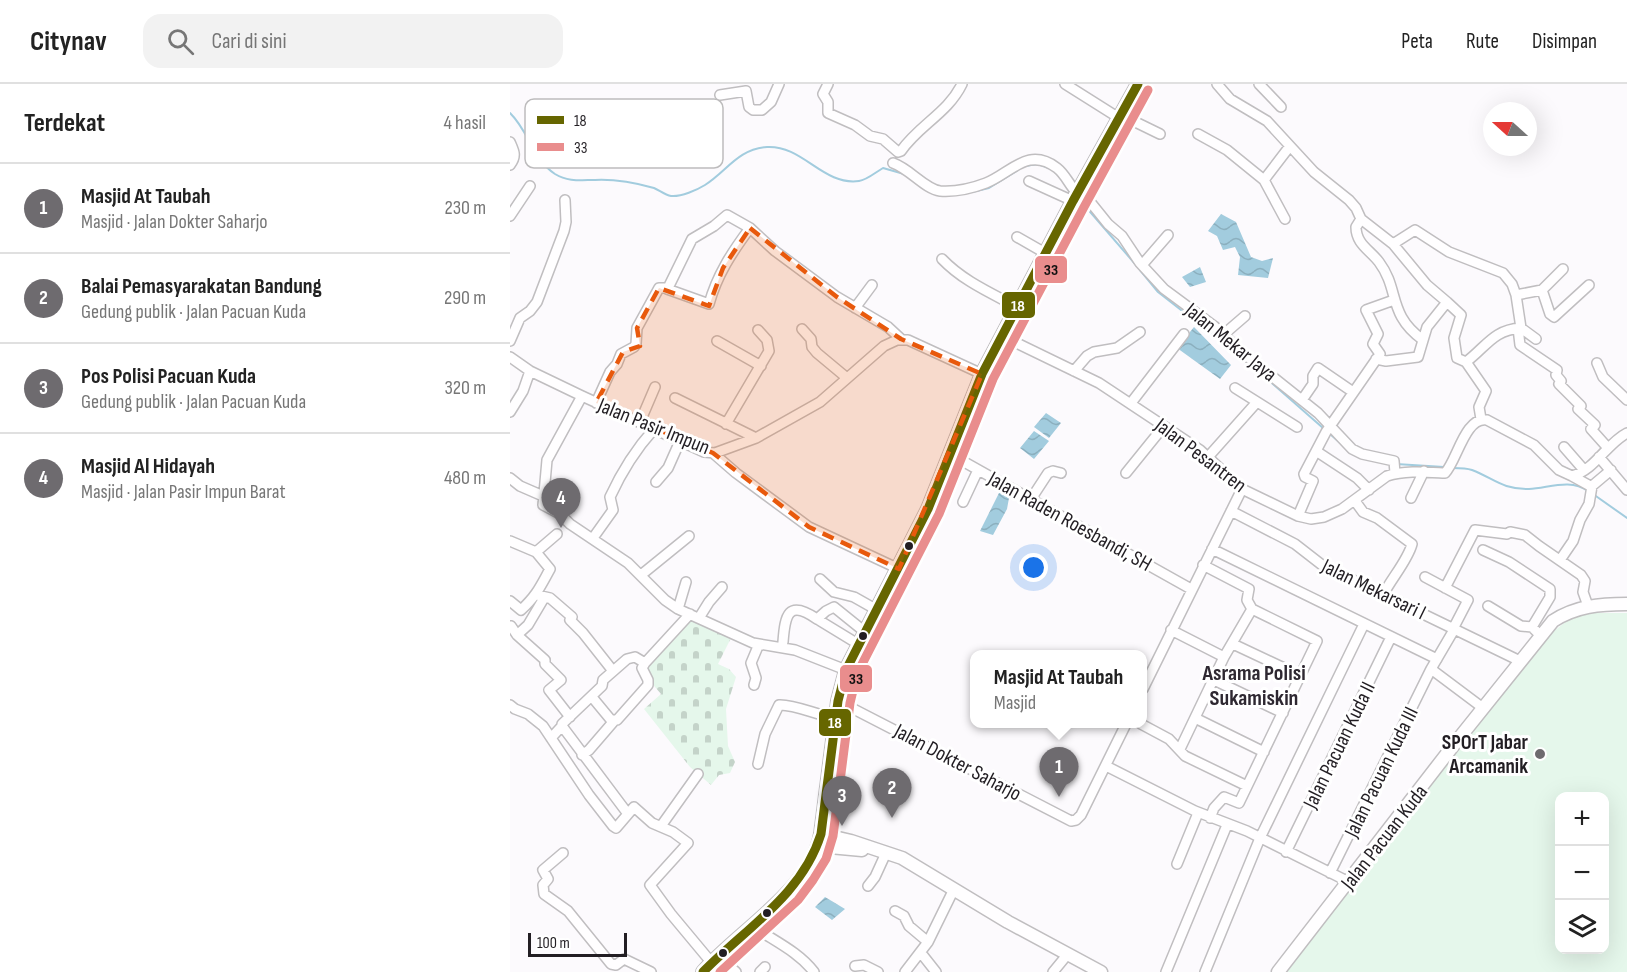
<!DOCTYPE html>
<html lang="id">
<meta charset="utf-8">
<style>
body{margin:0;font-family:"Sofia Sans Condensed",sans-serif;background:#f2f2f2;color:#222}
.controls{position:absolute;right:18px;bottom:18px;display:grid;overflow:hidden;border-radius:12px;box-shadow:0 6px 24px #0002}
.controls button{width:54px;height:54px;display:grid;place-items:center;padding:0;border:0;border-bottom:2px solid #e0e0e0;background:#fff;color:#222;font:30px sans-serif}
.compass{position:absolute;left:973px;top:18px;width:54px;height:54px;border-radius:50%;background:#fff;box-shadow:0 6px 24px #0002;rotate:291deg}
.scale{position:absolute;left:18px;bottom:15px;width:99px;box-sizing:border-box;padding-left:6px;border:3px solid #221e23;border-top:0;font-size:16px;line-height:21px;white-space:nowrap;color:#221e23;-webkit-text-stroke:4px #fff;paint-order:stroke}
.you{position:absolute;left:524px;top:484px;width:21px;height:21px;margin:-15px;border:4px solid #fff;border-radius:50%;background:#1a73e8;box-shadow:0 0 0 9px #1a73e833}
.badge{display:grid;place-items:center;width:39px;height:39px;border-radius:50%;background:#6e6b6f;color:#fff;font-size:20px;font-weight:700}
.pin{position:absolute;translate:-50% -50px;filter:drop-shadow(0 2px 3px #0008)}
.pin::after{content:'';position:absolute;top:32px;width:21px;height:18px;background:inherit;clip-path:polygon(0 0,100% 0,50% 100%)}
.popup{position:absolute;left:460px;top:566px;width:177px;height:78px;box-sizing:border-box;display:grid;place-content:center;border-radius:12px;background:#fff;filter:drop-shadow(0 2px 4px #0005);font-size:20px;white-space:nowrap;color:#767676}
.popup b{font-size:22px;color:#222}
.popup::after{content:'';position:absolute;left:50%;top:100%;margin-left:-12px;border:12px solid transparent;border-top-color:#fff}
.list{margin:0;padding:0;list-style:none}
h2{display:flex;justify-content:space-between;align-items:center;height:78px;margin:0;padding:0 24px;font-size:26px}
h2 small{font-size:20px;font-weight:400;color:#767676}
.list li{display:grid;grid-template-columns:39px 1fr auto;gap:18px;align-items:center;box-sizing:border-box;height:90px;padding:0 24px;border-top:2px solid #e0e0e0}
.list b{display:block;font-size:22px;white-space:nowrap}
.list p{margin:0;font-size:20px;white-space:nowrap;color:#767676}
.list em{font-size:20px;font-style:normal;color:#767676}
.icon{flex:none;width:33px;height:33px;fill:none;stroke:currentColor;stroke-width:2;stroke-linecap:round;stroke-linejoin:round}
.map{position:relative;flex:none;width:1117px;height:888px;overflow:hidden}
header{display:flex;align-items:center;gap:36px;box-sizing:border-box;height:84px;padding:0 30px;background:#fff;border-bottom:2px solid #e0e0e0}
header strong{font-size:28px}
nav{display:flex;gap:33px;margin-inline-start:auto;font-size:21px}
.search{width:420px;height:54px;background:#f2f2f2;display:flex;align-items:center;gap:15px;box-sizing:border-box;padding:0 21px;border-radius:18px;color:#767676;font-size:22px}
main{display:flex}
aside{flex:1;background:#fff}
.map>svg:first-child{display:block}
.cemetery{fill:url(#cemetery-stones)}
.pitch{fill:#e5f7eb;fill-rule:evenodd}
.water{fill:url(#water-waves)}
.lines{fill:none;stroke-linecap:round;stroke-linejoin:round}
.stream{stroke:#a2ccde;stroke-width:2}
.minor-casing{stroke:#c0bec0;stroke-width:12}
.major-casing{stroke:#c0bec0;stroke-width:15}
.highway-casing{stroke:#c0bec0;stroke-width:16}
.minor{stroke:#fffeff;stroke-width:9}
.major{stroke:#fffeff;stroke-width:12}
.highway{stroke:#fffeff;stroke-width:14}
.bus-1-casing{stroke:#fff;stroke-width:14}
.bus-2-casing{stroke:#fff;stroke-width:14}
.bus-1{stroke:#660;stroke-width:9}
.bus-2{stroke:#e98d8d;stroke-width:9}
.marked{fill:#e8590c;fill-opacity:0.2;stroke:#e8590c;stroke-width:4.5;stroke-dasharray:12 8;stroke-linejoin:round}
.bus-dot{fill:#221e23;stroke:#fff;stroke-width:2}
.poi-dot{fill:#6e6b6f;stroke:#fff;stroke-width:2}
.labels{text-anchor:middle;stroke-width:6;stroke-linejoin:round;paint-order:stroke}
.street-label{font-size:21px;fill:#221e23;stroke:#fff}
.poi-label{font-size:21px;font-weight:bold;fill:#221e23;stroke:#fff;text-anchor:end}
.neighbourhood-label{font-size:22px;font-weight:bold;fill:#2e2831;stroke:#fff}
.key{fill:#fff;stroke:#bdbcbd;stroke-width:1.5}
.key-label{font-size:16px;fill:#221e23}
.line-badge{stroke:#fff;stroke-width:2}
.badge-label{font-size:16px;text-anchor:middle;font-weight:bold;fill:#fff}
.pale-badge-label{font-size:16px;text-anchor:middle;font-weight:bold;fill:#111}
</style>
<header>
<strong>Citynav</strong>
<div class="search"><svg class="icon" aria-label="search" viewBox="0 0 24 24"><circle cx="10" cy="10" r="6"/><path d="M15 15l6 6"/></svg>Cari di sini</div>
<nav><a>Peta</a><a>Rute</a><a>Disimpan</a></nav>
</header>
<main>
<aside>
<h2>Terdekat<small>4 hasil</small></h2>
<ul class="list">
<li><span class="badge">1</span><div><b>Masjid At Taubah</b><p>Masjid · Jalan Dokter Saharjo</p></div><em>230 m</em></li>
<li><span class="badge">2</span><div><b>Balai Pemasyarakatan Bandung</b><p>Gedung publik · Jalan Pacuan Kuda</p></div><em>290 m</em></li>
<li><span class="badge">3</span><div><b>Pos Polisi Pacuan Kuda</b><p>Gedung publik · Jalan Pacuan Kuda</p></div><em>320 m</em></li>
<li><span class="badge">4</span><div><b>Masjid Al Hidayah</b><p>Masjid · Jalan Pasir Impun Barat</p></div><em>480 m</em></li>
</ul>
</aside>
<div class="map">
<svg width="1117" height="888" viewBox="0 0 1117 888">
<defs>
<pattern id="cemetery-stones" width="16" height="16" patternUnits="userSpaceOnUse" patternTransform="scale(1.5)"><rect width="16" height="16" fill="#e5f7eb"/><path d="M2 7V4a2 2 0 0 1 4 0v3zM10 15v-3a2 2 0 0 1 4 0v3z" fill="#c4d3c9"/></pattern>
<pattern id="water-waves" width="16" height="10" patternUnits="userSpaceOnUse" patternTransform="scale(1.5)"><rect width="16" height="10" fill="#a2ccde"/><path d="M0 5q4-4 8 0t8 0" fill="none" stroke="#8bafbe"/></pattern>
</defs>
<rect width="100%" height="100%" fill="#fcfafd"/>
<!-- cemetery -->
<path class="cemetery" d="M180 533 222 552 208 580 219 585 226 593 216 625 218 662 225 678 220 689 209 691 201 701 180 683 134 625 151 610 133 589 134 584Z"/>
<!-- pitch -->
<path class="pitch" d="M1067 529H1117V888H777L976 627 1035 554ZM1050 712H1094V866H1050Z"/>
<!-- water -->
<path class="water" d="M711 130 726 138 741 173 752 177 763 174 758 194 728 191 730 173 725 163 713 166 707 152 698 147Z
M690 183 696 198 680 203 672 193Z
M684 243 721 281 710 295 667 264Z
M536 329 551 339 539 354 524 343Z
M524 347 539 357 524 375 510 364Z
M490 407 499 414 497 425 483 451 470 447Z
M315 813 335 825 322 836 305 823Z"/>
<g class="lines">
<!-- stream -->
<path class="stream" d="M0 29C19 47 22 75 45 90 58 98 71 96 85 96 105 95 126 99 144 104 149 106 155 111 161 112 171 113 187 106 195 101 217 87 228 65 257 63 293 61 313 102 349 97 357 96 366 88 373 84L394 90
M515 82 528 80 539 84
M462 108 479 104 508 86
M427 111H439
M569 115 626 181
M630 186 648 208 740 280 813 344
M820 350 836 364
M886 380 934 383
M943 384C949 384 956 384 962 386 985 395 991 405 1019 405 1039 404 1060 394 1078 407
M1083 410 1117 434"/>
<defs>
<path id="minor" d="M318 0 313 10 318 18V29L345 41 360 52 373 55 388 68 391 67C409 41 438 29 452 0
M555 0 609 34
M707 0 720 15 757 37 804 88 839 116 846 124 851 135 846 143C846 160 860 166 869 178 890 206 877 230 913 256
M749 0 771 23
M210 11 236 7 239 23 243 26H252L261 18 269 0
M611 31 650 50
M688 50 717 66 754 96
M0 58C4 67 7 72 0 81
M383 79C400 85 415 105 430 107 445 108 463 104 476 99 501 89 518 62 547 84 556 91 559 101 567 109
M519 97 563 117
M569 104 598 140 612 152 630 179 654 205 704 242 734 270 808 329 842 365 852 370 884 377 885 389
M0 132 20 102
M775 135 754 96 780 62
M851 135 883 160 905 146 939 168 993 189 1002 200 1006 211 1011 244
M507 153 535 169
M432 175C453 197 481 209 507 223
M632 181 658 151
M157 205 199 220C207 191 222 168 240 144
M1032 206 1040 230 1044 233 1079 201
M1006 211 1032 206 1053 185
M937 218 951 231 944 254 947 274 956 278 976 307 969 323 971 335
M345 224 362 201
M1008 244 1010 261 1047 286 1046 291 1051 297 1049 300 1071 322 1068 325 1085 341 1081 345 1098 364
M292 245 301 255 302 263 307 269 337 294
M713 251 735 232
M492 252 589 299 690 366 732 405 788 432 801 435 814 433 832 425 877 392C895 386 916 388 935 389 947 377 955 332 977 336L1024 361 1049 386 1062 392C1085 386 1097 359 1117 349
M0 257 10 234 20 227 27 218 54 147 56 138 55 116
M207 257 251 282
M0 273 20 287 72 312 194 368 205 369 246 354 310 318 374 262 387 256H398L472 290
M866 275 876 277 908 273 917 243 937 218 917 201 883 160
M956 278C977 262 983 246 1011 244L1026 255
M1087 279 1093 293 1117 316
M564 287 577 272 584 268 607 264 630 248
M725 304 787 343
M72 312 37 376 33 421 50 430 60 440 118 479 155 516 168 525 243 559 285 566 336 586
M165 314 246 354
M792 316 803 300V292L808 284 843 308
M86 319 100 288 107 280 111 270 124 263 126 260 127 244 149 204H158L182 155 204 142 217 131 240 144 265 167 327 213 378 243 391 255
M621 319 674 250
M0 328 13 307 20 287
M130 338 145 303
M216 340 259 267 257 256 248 246
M1054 363 1074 386
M806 367 847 394 859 406
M203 369 226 389 299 443 389 485
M440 370 681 505
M698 373 747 318
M1089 373 1117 406
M616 389 654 342
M1062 392 1082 403
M0 394 10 402 33 412
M146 398 158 384 170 357
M901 414 914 387
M521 415 538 389 543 387 551 389
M845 417 853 428 867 434 902 460C898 476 881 495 873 511
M453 418 468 386
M721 427 785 460 812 481 1010 577
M788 432 803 397 795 393 794 390 816 348 870 270 863 260 868 250 856 226 884 216
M83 454 103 426 100 413C112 387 125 366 144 345
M0 457 26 468 47 450
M702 465 927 575
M973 466 999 478 1040 505V513L1022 543 1030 551
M1050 476 1063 457 1070 436 1079 420 1082 402 1101 386
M693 481 739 505 737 516 742 525 807 557 729 719 714 713 704 724 700 734
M131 491 179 452
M915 493 958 516 944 543
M310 495 324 508 344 513 367 526
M935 504 965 446 997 450 1000 448 1015 451 1029 462 1071 491 1075 497 1073 508 1078 522
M27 511 40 514 62 533 60 536 73 549 103 587
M0 517 11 526C27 511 30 503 40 485L26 468
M978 522 1011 542 1022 543
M168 525 176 498
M189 534 199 518 212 503
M307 535 348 560
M1 542 7 551 35 576V580L51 596 39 606 60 633
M661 546 714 573
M7 551 18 541 34 514
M273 558C275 531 278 515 307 535L316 527 324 523 355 548
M723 560 791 592
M921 585 973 624
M704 596 773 629
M244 601 246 594 241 579 249 560
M633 605 732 405
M82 613 101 636H107L138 601V596L132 584 135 579 180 530
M328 617 561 737 566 736 571 731 616 640
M0 621 5 625 18 630 33 642 79 711 103 742 106 744 124 723 142 739 163 748 178 759 140 801 161 830 201 878
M685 634 754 668
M631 640 659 655 675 672 737 702
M52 642 118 730
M41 654 52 642V640L92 602 93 596 117 575 125 573 135 579
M670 665 714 573 742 525
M72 671 79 666 104 637
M248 680 255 650 269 621C285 620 308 632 326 634
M596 682 685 727 737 747 839 798
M151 742 188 690
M776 768 881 553
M53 769 33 786 38 795 33 801 34 810 58 827 101 880 106 881 114 875 141 888
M667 780 688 729
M820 789 921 585 945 544
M358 802 365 793 376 769
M385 827 394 832 399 842 418 858
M241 841C262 856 288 867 304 888
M411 869 426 888
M208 872 226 888
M345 882 354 881 368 888
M250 888 255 883
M395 888 418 858 444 805
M543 888 557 871
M656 888 717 741
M695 888 750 754 854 540"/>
<path id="major" d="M311 750 341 757 392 774 498 838 591 888
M309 762 352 766
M768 888 946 658 1043 537C1066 522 1090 520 1117 520"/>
<path id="highway" d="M193 888C230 846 301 806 311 750L328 617 336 586 418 425 472 290 563 117 628 0"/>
</defs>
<!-- minor casing -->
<use href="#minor" class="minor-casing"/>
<!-- major casing -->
<use href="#major" class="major-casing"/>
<!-- highway casing -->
<use href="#highway" class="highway-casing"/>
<!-- minor -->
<use href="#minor" class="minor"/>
<!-- major -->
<use href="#major" class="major"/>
<!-- highway -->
<use href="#highway" class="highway"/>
<defs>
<path id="bus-1" d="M193 888C236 844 292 811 311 750L328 617 336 586 418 425 472 290 563 117 628 0"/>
<path id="bus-2" d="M210 888 288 816 303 796 316 775 323 752 340 619 347 590 429 430 483 295 574 123 638 6"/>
</defs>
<!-- bus-1 casing -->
<use href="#bus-1" class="bus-1-casing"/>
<!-- bus-2 casing -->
<use href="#bus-2" class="bus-2-casing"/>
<!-- bus-1 -->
<use href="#bus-1" class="bus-1"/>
<!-- bus-2 -->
<use href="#bus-2" class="bus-2"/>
</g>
<!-- marked area -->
<path class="marked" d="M240 144 327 213 391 255 472 290 389 485 299 443 203 369 86 319 113 268 130 262 127 244 149 204 199 222 213 184Z"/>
<!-- markers -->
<g class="bus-dot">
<circle cx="399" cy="462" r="5"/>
<circle cx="353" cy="552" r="5"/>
<circle cx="257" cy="829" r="5"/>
<circle cx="213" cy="869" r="5"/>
</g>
<circle class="poi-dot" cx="1030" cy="670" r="6"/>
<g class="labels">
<!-- street labels -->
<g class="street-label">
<text transform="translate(721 258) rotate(39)" y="7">Jalan Mekar Jaya</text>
<text transform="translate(144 342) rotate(22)" y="7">Jalan Pasir Impun</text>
<text transform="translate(691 371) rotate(37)" y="7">Jalan Pesantren</text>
<text transform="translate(560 437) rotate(29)" y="7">Jalan Raden Roesbandi, SH</text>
<text transform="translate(864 505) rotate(26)" y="7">Jalan Mekarsari I</text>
<text transform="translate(829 661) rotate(-64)" y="7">Jalan Pacuan Kuda II</text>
<text transform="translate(448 678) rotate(28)" y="7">Jalan Dokter Saharjo</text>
<text transform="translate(871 688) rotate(-64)" y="7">Jalan Pacuan Kuda III</text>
<text transform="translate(874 753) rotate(-52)" y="7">Jalan Pacuan Kuda</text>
</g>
<!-- poi labels -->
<g class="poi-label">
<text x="1018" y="665">SPOrT Jabar<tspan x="1018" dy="24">Arcamanik</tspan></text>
</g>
<!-- neighbourhood labels -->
<g class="neighbourhood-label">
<text x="744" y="596">Asrama Polisi<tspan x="744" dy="25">Sukamiskin</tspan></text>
</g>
</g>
<!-- legend -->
<rect x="15" y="15" width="198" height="69" rx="9" class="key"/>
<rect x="27" y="32" width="27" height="8" fill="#660"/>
<rect x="27" y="59" width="27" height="8" fill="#e98d8d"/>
<g class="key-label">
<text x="64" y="42">18</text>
<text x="64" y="69">33</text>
</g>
<g class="line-badge">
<rect x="524" y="171" width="34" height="29" rx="6" fill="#e98d8d"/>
<rect x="491" y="207" width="35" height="28" rx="6" fill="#660"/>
<rect x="329" y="580" width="34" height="29" rx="6" fill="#e98d8d"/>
<rect x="308" y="624" width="34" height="29" rx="6" fill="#660"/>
</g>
<g class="badge-label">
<text x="508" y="227">18</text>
<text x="325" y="644">18</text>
</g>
<g class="pale-badge-label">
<text x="541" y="191">33</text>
<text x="346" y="600">33</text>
</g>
</svg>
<div class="controls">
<button>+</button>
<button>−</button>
<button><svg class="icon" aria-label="layers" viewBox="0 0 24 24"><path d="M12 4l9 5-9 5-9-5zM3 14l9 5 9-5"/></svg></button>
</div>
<svg class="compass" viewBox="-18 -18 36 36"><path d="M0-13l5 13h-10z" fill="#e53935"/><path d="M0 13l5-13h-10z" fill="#767676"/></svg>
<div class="scale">100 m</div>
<div class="you"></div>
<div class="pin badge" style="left:549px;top:713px">1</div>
<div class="popup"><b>Masjid At Taubah</b>Masjid</div>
<div class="pin badge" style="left:382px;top:734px">2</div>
<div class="pin badge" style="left:332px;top:742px">3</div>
<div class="pin badge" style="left:51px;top:444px">4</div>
</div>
</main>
